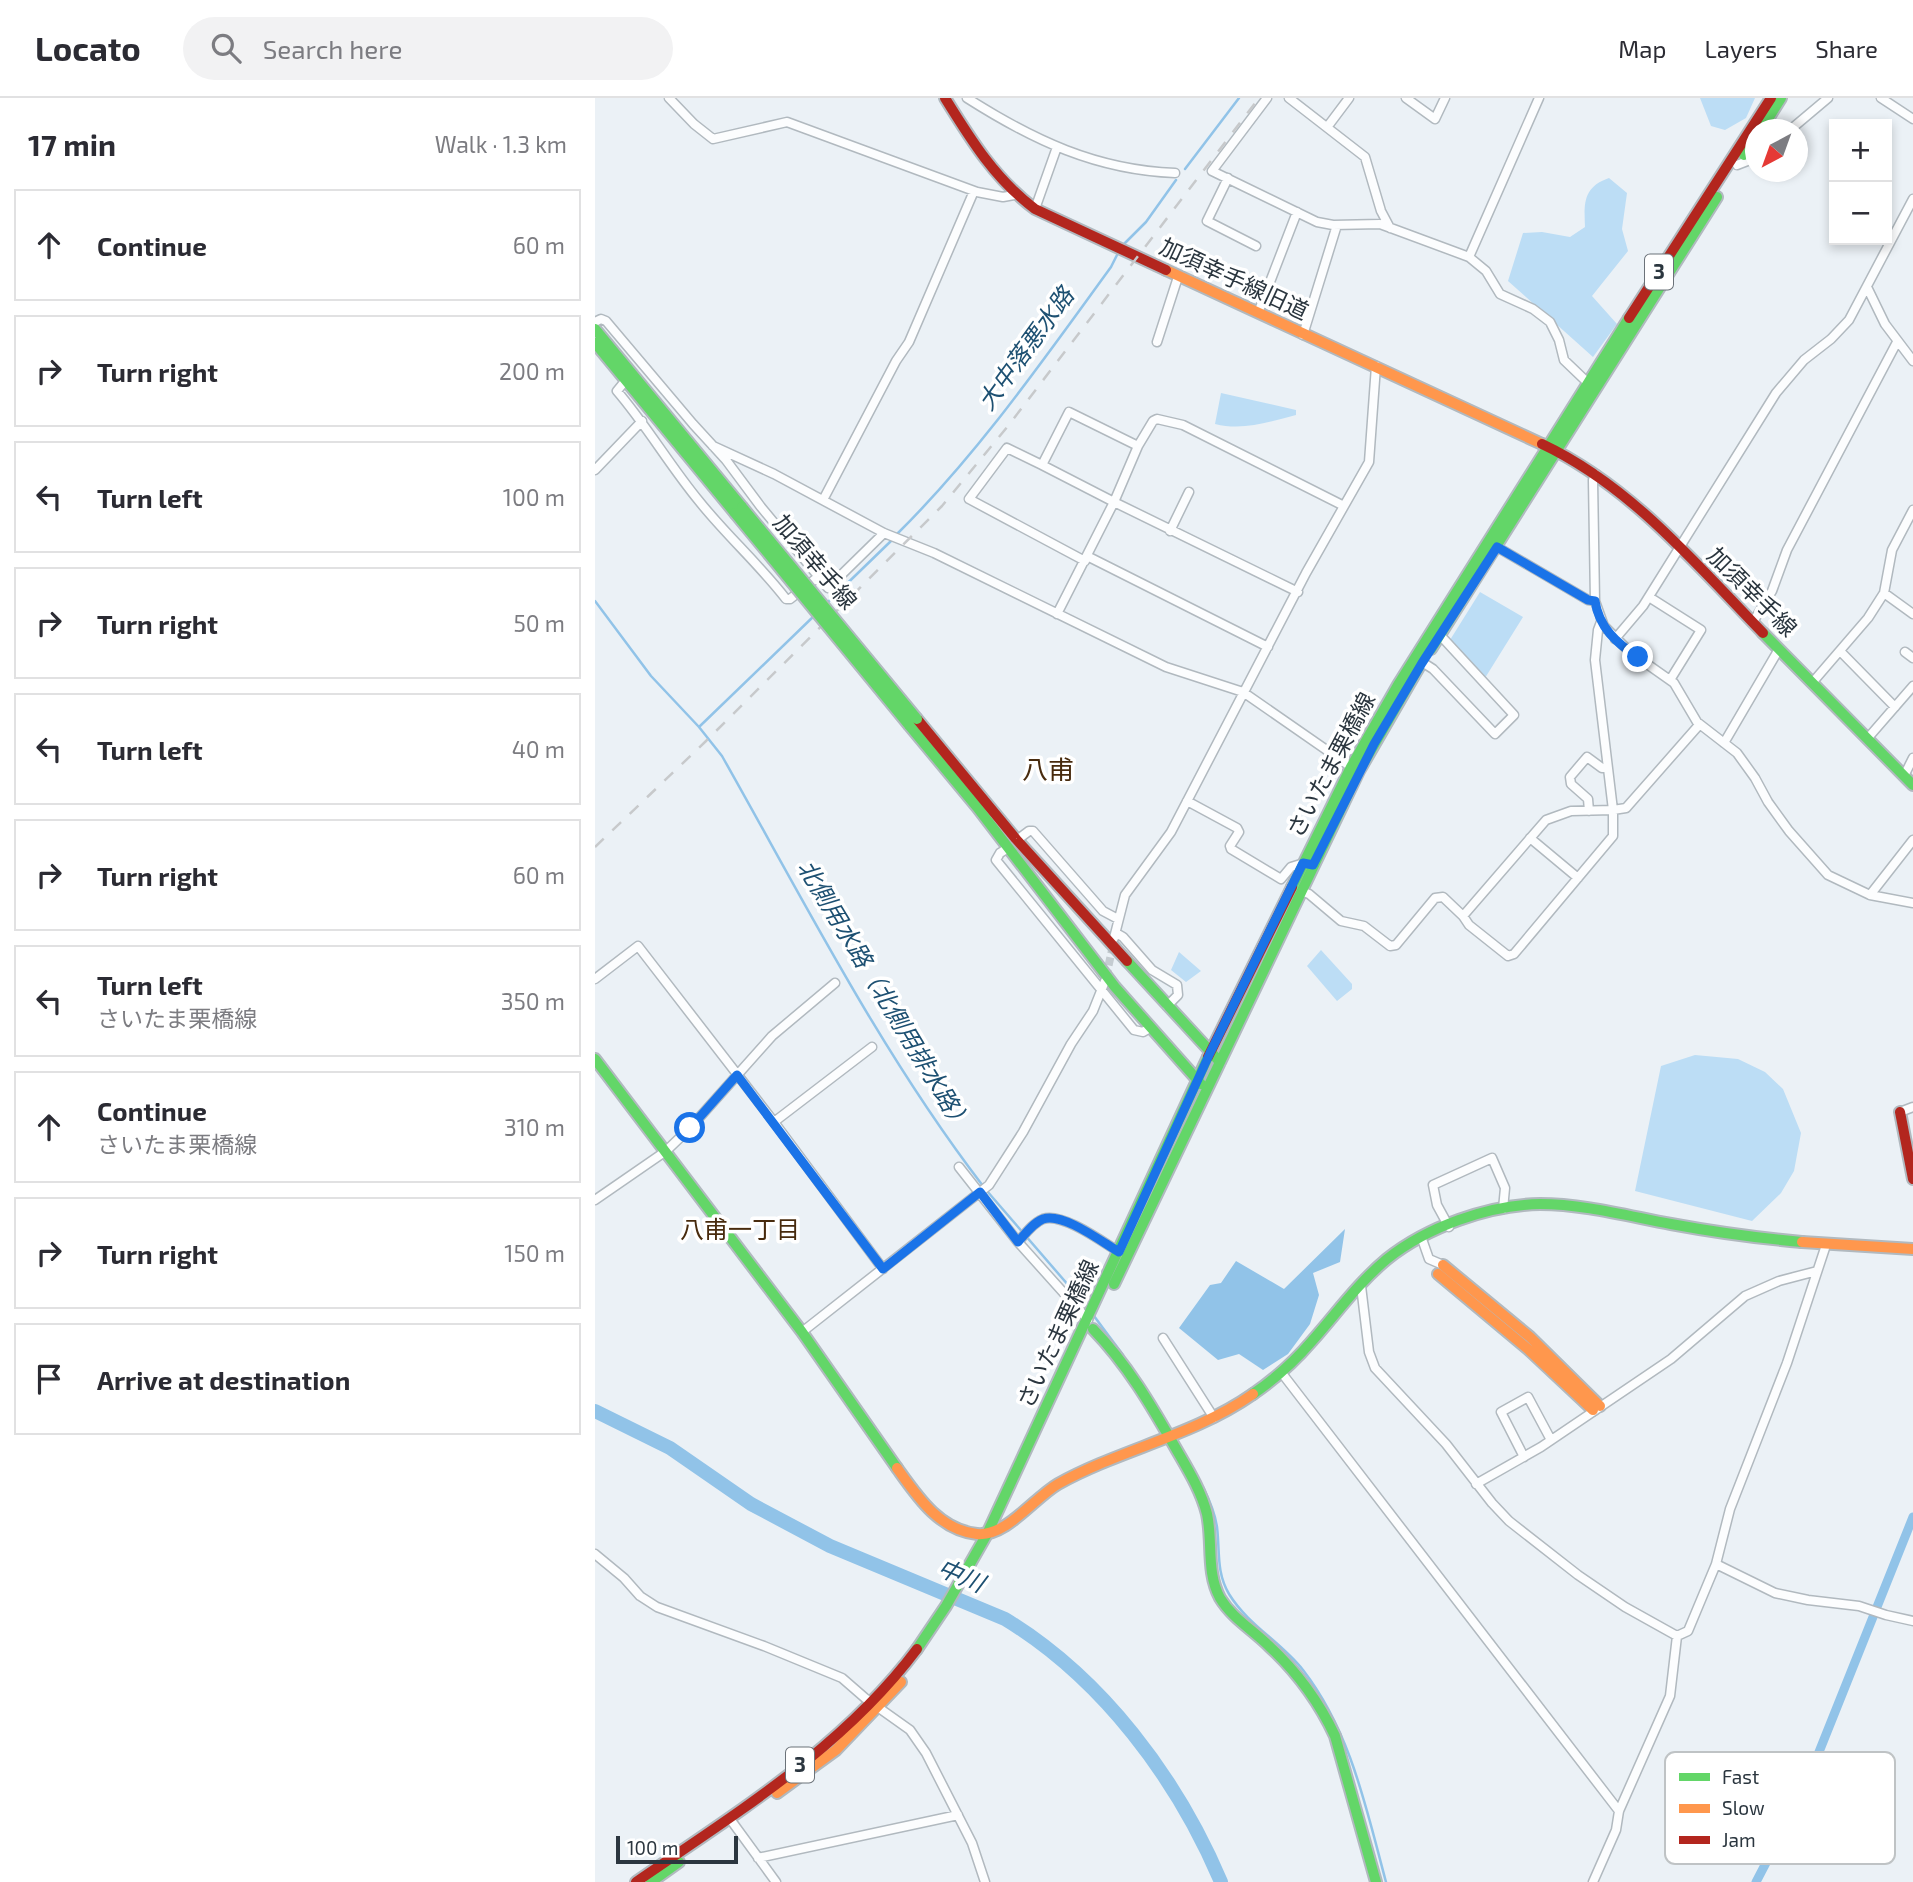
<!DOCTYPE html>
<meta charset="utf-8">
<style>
body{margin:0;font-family:"Exo 2","Noto Sans JP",sans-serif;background:#f2f2f3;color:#2b2b33}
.controls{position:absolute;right:21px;top:21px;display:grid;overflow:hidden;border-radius:0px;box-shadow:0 4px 10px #0003}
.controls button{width:63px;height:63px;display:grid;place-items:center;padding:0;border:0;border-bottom:2px solid #e1e1e2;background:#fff;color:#2b2b33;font:35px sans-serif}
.compass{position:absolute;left:1150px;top:21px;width:63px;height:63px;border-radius:50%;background:#fff;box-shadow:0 4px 10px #0003;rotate:221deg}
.scale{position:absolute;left:21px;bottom:18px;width:122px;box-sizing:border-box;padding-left:7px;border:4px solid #2b363f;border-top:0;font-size:19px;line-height:24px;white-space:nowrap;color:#2b363f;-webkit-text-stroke:5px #fff;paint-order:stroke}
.stop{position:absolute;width:21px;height:21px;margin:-16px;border:5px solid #1a73e8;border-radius:50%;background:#fff}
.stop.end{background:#1a73e8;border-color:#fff;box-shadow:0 2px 7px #0008}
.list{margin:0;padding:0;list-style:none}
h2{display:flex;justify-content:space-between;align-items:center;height:91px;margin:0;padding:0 28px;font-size:30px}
h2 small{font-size:23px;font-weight:400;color:#7c7c81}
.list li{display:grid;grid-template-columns:46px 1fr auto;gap:21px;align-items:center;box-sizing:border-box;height:112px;margin:0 14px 14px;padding:0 14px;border:2px solid #e1e1e2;border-radius:0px}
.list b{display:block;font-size:26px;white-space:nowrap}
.list p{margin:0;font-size:23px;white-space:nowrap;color:#7c7c81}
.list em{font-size:23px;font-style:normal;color:#7c7c81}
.icon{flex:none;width:38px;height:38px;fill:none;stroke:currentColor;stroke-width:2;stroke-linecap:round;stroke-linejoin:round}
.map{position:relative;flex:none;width:1318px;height:1784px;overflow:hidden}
header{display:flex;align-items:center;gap:42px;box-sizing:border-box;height:98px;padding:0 35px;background:#fff;border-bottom:2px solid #e1e1e2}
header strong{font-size:33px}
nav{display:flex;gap:38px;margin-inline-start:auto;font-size:24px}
.search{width:490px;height:63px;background:#f2f2f3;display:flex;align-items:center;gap:18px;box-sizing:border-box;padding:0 24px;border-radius:38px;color:#7c7c81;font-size:26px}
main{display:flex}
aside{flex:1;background:#fff}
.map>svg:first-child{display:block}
.green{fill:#bcddf5}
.water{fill:#91c3e8}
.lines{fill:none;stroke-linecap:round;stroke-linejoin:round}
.stream{stroke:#91c3e8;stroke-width:2.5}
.canal{stroke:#91c3e8;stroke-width:9}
.river{stroke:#91c3e8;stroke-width:14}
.street-tunnel{stroke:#c5ccd1;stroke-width:8;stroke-dasharray:8 4;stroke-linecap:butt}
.street-casing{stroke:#b1b9bf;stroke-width:11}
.fast-casing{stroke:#b1b9bf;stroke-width:14}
.slow-casing{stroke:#b1b9bf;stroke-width:14}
.jam-casing{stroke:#b1b9bf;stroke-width:14}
.street{stroke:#fcfdfe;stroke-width:8}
.fast{stroke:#63d668;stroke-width:10}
.slow{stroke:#ff974d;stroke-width:10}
.jam{stroke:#b3261e;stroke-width:10}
.rail{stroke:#c7c9cb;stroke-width:2.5;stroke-dasharray:12 12;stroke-linecap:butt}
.fast-bridge-casing{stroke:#b1b9bf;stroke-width:14;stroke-linecap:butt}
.fast-bridge{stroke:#63d668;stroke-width:10}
.route{stroke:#1a73e8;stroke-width:9}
.labels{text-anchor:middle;stroke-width:7;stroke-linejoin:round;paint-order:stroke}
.shield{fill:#fff;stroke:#6b7279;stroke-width:2}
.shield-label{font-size:21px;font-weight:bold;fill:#2b363f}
.street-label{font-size:23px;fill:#2b363f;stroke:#fff}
.water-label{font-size:24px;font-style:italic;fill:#1d5072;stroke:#fff}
.neighbourhood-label{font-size:24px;fill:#482b0e;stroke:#fff}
.quarter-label{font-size:26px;fill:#482b0e;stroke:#fff}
.key{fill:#fff;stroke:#bfc3c5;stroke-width:2}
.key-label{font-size:19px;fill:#2b363f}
</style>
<header>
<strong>Locato</strong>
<div class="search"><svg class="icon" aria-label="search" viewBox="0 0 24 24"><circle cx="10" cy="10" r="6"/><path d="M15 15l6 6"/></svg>Search here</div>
<nav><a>Map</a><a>Layers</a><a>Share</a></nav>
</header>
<main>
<aside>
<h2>17 min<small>Walk · 1.3 km</small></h2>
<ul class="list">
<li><svg class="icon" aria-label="ahead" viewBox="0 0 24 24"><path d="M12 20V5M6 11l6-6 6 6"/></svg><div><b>Continue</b></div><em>60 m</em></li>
<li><svg class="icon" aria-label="right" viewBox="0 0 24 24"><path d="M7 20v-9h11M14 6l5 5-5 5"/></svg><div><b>Turn right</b></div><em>200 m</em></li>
<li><svg class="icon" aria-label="left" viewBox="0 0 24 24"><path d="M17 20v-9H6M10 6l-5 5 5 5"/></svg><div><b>Turn left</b></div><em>100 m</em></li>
<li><svg class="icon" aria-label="right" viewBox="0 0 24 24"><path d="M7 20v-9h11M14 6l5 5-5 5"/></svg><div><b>Turn right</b></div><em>50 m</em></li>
<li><svg class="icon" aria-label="left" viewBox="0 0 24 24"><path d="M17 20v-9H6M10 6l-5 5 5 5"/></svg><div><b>Turn left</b></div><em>40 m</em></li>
<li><svg class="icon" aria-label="right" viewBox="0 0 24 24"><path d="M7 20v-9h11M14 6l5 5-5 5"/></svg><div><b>Turn right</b></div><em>60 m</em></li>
<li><svg class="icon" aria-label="left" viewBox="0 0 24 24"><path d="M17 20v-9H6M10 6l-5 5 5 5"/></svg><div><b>Turn left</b><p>さいたま栗橋線</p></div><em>350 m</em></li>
<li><svg class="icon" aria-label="ahead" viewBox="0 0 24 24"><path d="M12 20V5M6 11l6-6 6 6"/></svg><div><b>Continue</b><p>さいたま栗橋線</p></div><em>310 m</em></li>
<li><svg class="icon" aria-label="right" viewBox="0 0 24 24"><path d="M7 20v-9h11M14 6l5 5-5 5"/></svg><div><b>Turn right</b></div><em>150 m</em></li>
<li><svg class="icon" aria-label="arrive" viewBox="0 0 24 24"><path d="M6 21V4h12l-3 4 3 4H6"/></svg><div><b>Arrive at destination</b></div></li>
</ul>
</aside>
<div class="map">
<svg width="1318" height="1784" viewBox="0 0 1318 1784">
<rect width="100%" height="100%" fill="#ebf1f6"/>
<!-- green -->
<path class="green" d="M1105 0H1160L1151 20 1130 32 1116 28Z
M1014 80 1032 95 1027 131 1033 153 997 198 1022 226 998 259 913 183 928 135 947 134 975 139 990 129C989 105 988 89 1014 80Z
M626 295 701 312V317C674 324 648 333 620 326Z
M885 494 928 519 890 580 855 542Z
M726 852 757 886V891L742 903 712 868Z
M584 854 606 873 591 884 576 872Z
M1100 957 1143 961 1170 974 1188 991 1206 1035 1199 1073 1186 1095 1157 1123 1040 1093 1066 968Z"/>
<!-- water -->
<path class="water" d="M750 1131 745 1164 718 1175 724 1197 715 1226 693 1256 668 1272 644 1256 623 1262 584 1230 615 1187 626 1185 641 1163 689 1191Z"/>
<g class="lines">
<!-- stream -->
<path class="stream" d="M590 71 644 0
M528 147 551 124 581 82
M302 436C383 356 449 261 516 169L524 153
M0 503 56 578 104 629 127 658C209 803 286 955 388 1088
M232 505 296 443
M104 629 220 517
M392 1093 493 1210
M499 1218 528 1257
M608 1389C614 1401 620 1415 622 1429 625 1453 621 1474 634 1496 653 1527 686 1544 708 1572 756 1634 771 1710 791 1784"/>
<!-- canal -->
<path class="canal" d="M1161 1784 1208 1694 1318 1419"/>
<!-- river -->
<path class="river" d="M0 1313 75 1350 156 1406 235 1448 410 1521C507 1580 582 1680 626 1784"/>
<!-- street-tunnel -->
<path class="street-tunnel" d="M511 879 519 843"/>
<defs>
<path id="street" d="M74 0 99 26 118 41 192 24 382 94 408 99 419 97
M372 0C438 42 501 72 580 75
M672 0 617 73 722 124 738 127 785 126 874 159 891 173 905 196 938 211 955 224 964 242 969 262 992 284
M694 0 770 59 786 113 795 130
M811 0 840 21 850 0
M1286 0 1318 21
M733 28 754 0
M1195 32 1233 0
M1142 67 1160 60
M633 80 612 123 661 148
M440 111 462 49
M874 159 944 0
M1272 189 1290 226 1318 263
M663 215 702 114
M0 224 6 221 11 223 98 326 131 362 166 409 233 490
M708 237 742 127
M562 244 583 179
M31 282 22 293C52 328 75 368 104 403 131 437 164 466 191 501H195L223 479 236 484 240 483 289 435
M474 314 543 348 519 404 447 367Z
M118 348 179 376 289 435 339 455 571 569 648 594 756 669
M543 348 558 323 562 321 588 327 749 408
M447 367 412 350 374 401 490 463
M0 372 47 323
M1001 376 998 382 1000 503 1009 528 1035 554 1079 585 1102 624 1142 655 1160 680 1173 704 1194 733 1233 777 1275 797 1318 805
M228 402 301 263 314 244 379 93
M575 433 594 394
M902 449 993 502 1000 503
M492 458 673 549
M1289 495 1318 516
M1054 499 1106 532 1075 582
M462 516 519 404 703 494
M1006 524 1003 532 1000 562 1018 712 1031 710 1104 627
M1158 524 1177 493 1192 452 1302 244
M1020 541 1048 508 1181 295 1209 262 1236 241 1254 222 1318 101
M1245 553 1300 609
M1310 554 1318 560
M827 564 838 571 900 636 919 617 845 537
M1217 585 1273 520 1289 495 1297 452 1318 412
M1272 641 1318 588
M1129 645 1184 551
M1309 678 1318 660
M592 703 642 730 644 734 635 748 636 751 686 781 696 769 709 765
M994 713 993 701 976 686 975 679 992 659 1007 670H1012
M935 740 983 780
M422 742 434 733H438L508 813 523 821
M413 750 405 755 401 762 539 932 548 934 555 930
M706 793 714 796 746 823 769 828 795 848 801 847 840 800 848 799 868 818 951 722 976 713 1018 712V738L919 856 913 858 874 827 868 818
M1275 797 1318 742
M521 835 528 839 557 872 582 887 583 897 572 908
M519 840 530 797 576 734 711 475 774 364 781 268
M0 881 43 848 179 1024 288 1171
M1305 1014 1318 1009
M179 1024 277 949
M364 1069 423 1144 493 1222
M0 1102 71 1053 95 1030 177 938 240 885
M854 1129 842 1107 838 1087 897 1060 910 1090 908 1111
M827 1141 834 1161 848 1167
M423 1144C430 1136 438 1125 448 1121 467 1114 508 1144 524 1154
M766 1188 774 1254 780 1270 851 1346 897 1405 914 1423 983 1477 1030 1509 1082 1538
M207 1234 394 1087 428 1034 476 946 498 913 510 883
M568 1240 619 1320
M686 1274 1024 1713
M929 1359 906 1314 933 1299 956 1342
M881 1386 946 1349 1076 1261 1150 1198 1184 1183 1222 1173
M0 1456 29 1480 45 1498 62 1509 169 1548 247 1580 270 1600 315 1632 331 1655 377 1745 390 1784
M1121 1466 1180 1495 1213 1502 1264 1508 1291 1517 1318 1523
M1082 1538 1093 1533 1121 1466 1135 1411 1192 1265 1231 1147
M138 1725 181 1784
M163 1760 363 1717
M998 1784 1021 1732 1024 1713 1075 1598 1082 1538"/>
<path id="fast" d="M1166 32 1186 0
M1149 57 1160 39
M0 231 147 409
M0 245 140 415
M1168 535 1318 687
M836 551 1122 99
M314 627 382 709 520 889 606 986
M697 789 756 669 803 587 1034 220
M532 863 625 964
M0 961 207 1234 302 1370
M519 1186 764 673 824 569
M498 1231C532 1266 556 1307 580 1349 592 1370 606 1392 612 1416 618 1444 611 1474 625 1500 637 1520 658 1532 674 1548 702 1574 724 1604 740 1638L781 1784
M658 1296C680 1281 699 1264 717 1243 741 1216 763 1185 792 1161 832 1129 893 1107 945 1106 988 1106 1033 1118 1076 1126 1119 1134 1163 1140 1207 1144
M322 1551 351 1508 392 1436 613 959
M56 1784 84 1764"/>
<path id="slow" d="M571 172 947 346
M1207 1144 1318 1151
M848 1167 935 1239 1005 1308
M843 1176 934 1252 998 1312
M302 1370C322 1398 344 1432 382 1436 411 1439 439 1400 463 1386 526 1351 598 1338 658 1296
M182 1695 241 1652 306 1584"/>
<path id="jam" d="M350 0C376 42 400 81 440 111L571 172
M1034 220 1176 0
M947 346C1036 388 1101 466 1168 535
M322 621 421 741 532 863
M613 959 697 789
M1305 1014 1318 1081
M41 1784C141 1715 248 1650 322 1551"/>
</defs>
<!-- street casing -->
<use href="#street" class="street-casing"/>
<!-- fast casing -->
<use href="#fast" class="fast-casing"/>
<!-- slow casing -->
<use href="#slow" class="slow-casing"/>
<!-- jam casing -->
<use href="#jam" class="jam-casing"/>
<!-- street -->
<use href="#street" class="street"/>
<!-- fast -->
<use href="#fast" class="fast"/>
<!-- slow -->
<use href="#slow" class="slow"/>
<!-- jam -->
<use href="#jam" class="jam"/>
<!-- rail -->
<path class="rail" d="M0 749 111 643 347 408 413 328 664 0"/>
<defs>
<path id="fast-bridge" d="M147 409 322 621
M140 415 314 627"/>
</defs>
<!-- fast-bridge casing -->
<use href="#fast-bridge" class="fast-bridge-casing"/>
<!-- fast-bridge -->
<use href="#fast-bridge" class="fast-bridge"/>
</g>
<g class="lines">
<!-- route -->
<path class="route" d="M95 1030 142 977 288 1171 385 1094 423 1144C430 1136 438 1125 448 1121 468 1114 507 1144 524 1154L615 955 708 765 718 767 779 646 827 565 902 449 993 502 1000 503C1004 529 1021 545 1043 559"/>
</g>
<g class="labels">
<!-- shield labels -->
<g class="shield">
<rect x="1050" y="156.5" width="28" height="35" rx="5"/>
<rect x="191" y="1649.5" width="28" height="35" rx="5"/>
</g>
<g class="shield-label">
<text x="1064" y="181">3</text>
<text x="205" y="1674">3</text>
</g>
<!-- street labels -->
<g class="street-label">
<text transform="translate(639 181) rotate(25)" y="8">加須幸手線旧道</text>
<text transform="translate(220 464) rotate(50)" y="8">加須幸手線</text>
<text transform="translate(1157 494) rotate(45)" y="8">加須幸手線</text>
<text transform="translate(736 667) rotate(-62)" y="8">さいたま栗橋線</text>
<text transform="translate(463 1236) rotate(-65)" y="8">さいたま栗橋線</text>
</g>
<!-- water labels -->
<g class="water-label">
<text transform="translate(431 251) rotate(-54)" y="8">大中落悪水路</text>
<text transform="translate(289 898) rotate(59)" y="8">北側用水路（北側用排水路）</text>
<text transform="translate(366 1478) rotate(23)" y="8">中川</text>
</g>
<!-- neighbourhood labels -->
<g class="neighbourhood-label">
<text x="145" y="1140">八甫一丁目</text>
</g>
<!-- quarter labels -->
<g class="quarter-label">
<text x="453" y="681">八甫</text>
</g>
</g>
<!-- legend -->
<rect x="1070" y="1654" width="230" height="112" rx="10" class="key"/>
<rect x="1084" y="1675" width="31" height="8" fill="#63d668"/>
<rect x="1084" y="1706" width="31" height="9" fill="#ff974d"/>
<rect x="1084" y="1738" width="31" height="8" fill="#b3261e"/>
<g class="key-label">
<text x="1127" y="1686">Fast</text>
<text x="1127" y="1717">Slow</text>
<text x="1127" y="1749">Jam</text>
</g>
</svg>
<div class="controls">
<button>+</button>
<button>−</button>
</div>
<svg class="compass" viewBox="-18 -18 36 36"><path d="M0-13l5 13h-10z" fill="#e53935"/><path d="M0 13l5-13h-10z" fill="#7c7c81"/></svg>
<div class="scale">100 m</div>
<div class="stop" style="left:95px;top:1030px"></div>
<div class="stop end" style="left:1043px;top:559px"></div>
</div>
</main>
